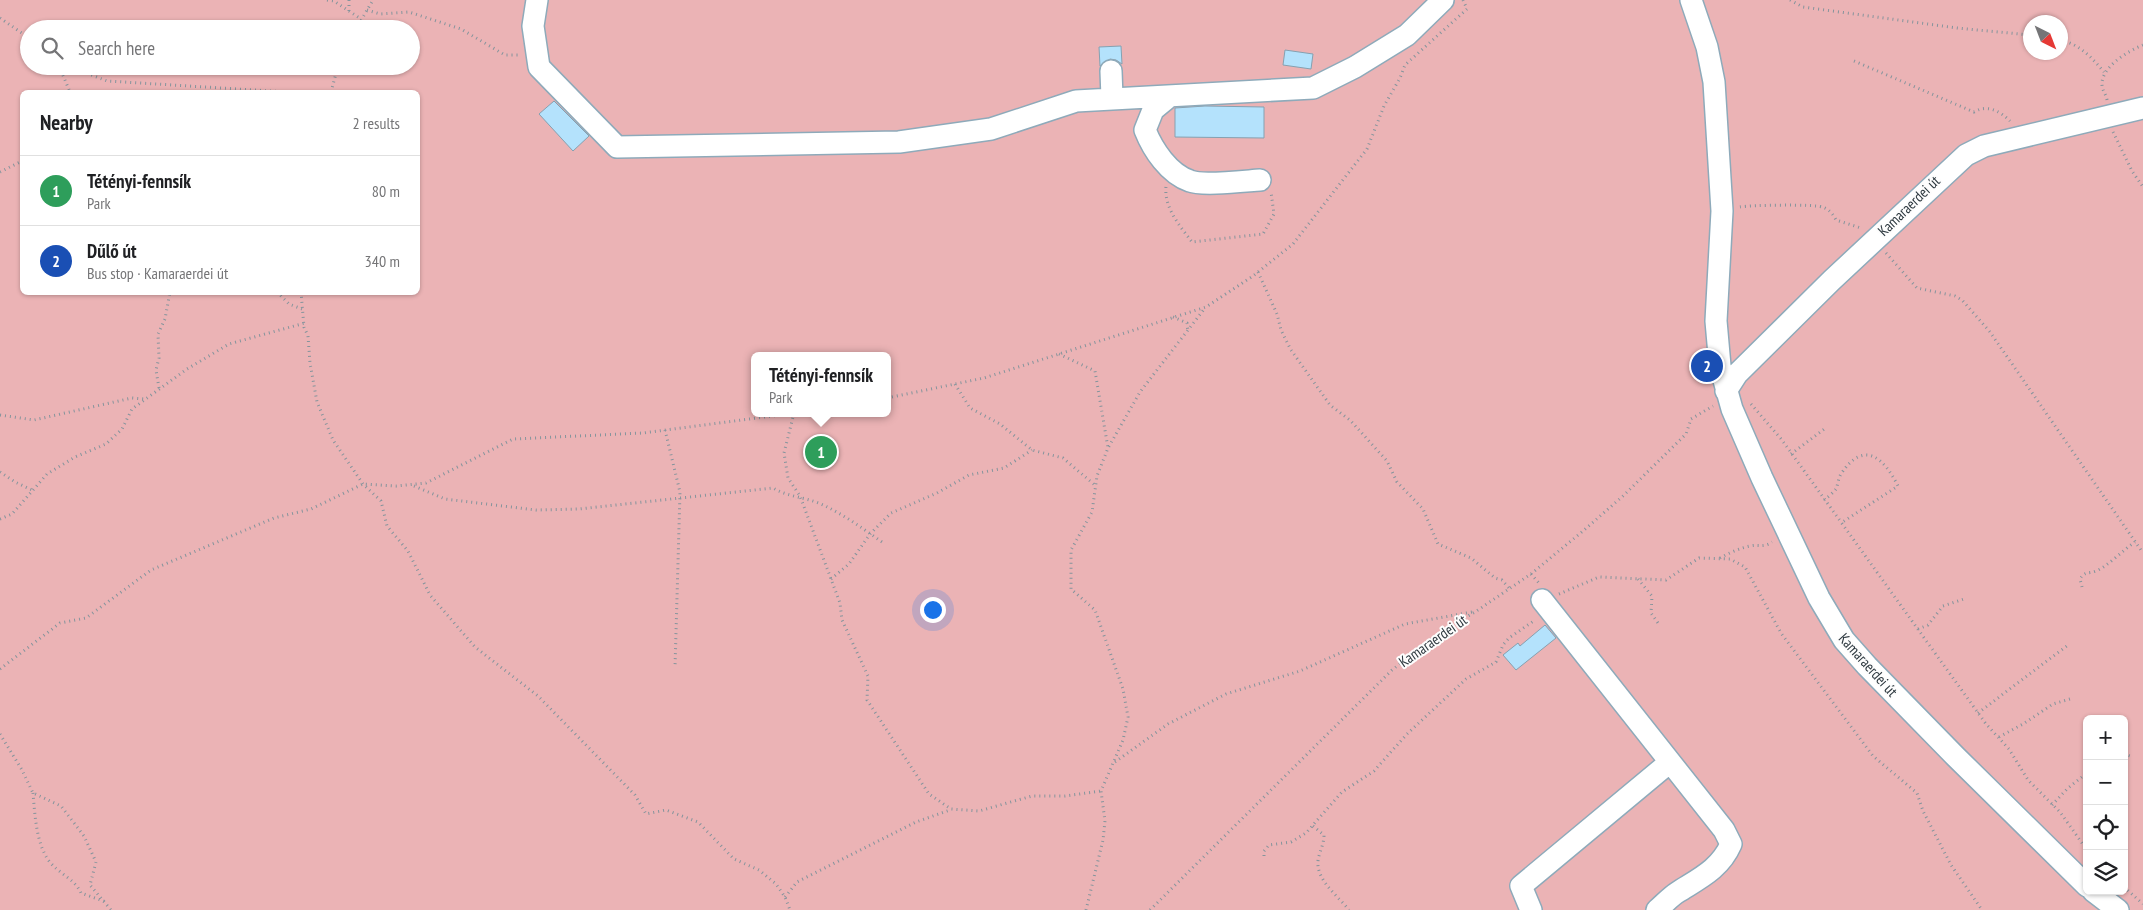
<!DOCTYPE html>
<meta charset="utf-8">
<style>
body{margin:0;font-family:"PT Sans Narrow",sans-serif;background:#f2f2f2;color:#202124}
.controls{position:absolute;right:15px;bottom:15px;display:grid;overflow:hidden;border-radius:8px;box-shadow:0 1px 4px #0004}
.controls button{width:45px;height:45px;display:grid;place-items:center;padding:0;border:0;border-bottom:1px solid #e0e0e0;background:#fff;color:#202124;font:25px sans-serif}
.compass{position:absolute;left:2023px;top:15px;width:45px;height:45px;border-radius:50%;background:#fff;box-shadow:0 1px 4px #0004;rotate:138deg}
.you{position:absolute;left:932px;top:609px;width:18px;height:18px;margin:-12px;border:4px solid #fff;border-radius:50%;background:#1a73e8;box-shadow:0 0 0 8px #1a73e833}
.badge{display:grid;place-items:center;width:32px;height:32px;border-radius:50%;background:#d93025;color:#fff;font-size:16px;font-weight:700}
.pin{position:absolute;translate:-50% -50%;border:2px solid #fff;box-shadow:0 1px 5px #0006}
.popup{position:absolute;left:751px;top:352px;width:140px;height:65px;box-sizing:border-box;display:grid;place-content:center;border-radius:8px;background:#fff;filter:drop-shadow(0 1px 4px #0005);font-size:16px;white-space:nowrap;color:#757577}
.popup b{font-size:19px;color:#202124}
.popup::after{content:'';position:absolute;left:50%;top:100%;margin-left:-10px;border:10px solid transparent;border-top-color:#fff}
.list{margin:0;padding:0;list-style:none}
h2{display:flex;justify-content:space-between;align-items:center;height:65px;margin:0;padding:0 20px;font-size:21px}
h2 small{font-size:16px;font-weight:400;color:#757577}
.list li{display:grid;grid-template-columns:32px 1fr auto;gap:15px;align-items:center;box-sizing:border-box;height:70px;padding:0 20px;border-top:1px solid #e0e0e0}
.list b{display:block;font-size:19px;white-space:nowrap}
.list p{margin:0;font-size:16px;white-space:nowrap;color:#757577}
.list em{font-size:16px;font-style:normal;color:#757577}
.icon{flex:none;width:28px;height:28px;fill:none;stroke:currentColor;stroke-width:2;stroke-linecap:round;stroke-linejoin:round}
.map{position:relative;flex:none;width:2143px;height:910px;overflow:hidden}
.search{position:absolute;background:#fff;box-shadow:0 1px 4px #0004;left:20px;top:20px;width:400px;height:55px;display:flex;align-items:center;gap:12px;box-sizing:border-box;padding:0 18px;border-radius:28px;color:#757577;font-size:19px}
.panel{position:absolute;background:#fff;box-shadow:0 1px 4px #0004;left:20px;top:90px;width:400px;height:205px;border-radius:8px}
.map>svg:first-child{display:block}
.green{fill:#ebb3b5;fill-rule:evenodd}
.building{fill:#b4e2fc;stroke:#85a1b1}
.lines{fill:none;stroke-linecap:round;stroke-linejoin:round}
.minor-casing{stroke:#8eaaba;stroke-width:24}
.path{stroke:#85949c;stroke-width:3;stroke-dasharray:1 4;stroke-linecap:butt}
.minor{stroke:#fff;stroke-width:21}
.labels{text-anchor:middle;stroke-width:4;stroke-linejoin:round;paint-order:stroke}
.street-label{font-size:15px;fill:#2d383f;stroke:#fdfdfd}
</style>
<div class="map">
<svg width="2143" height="910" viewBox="0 0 2143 910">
<rect width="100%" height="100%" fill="#e1f3fd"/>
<!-- green -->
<path class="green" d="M0 0H2143V910H0ZM2030 22H2060V52H2030ZM29 29H411V66H29ZM22 92H418V292H22ZM755 356H887V413H755ZM2087 719H2124V891H2087Z"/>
<!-- building -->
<path class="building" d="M1121 46 1122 64 1116 60 1110 59 1100 66 1099 47Z
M1285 50 1313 54 1311 69 1283 65Z
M554 101 589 136 573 151 539 114Z
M1205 106 1264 107V138L1175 137V108Z
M1545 625 1556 638 1516 670 1503 655 1518 643 1520 646Z"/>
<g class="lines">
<defs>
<path id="minor" d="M537 0 533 26 539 67 617 147 899 142 991 129 1076 101 1313 88 1355 67 1407 35 1443 0
M1691 0 1707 47 1714 82 1722 211 1716 321 1720 366 1732 409 1762 478 1819 598 1844 640 1867 666 1956 757 2087 886
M1111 71 1112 98
M1170 96 1153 110 1145 130C1153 150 1169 174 1190 181 1202 186 1245 181 1260 180
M1726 391 1737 374 1832 280 1966 155 1984 146 2143 108
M1542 600 1724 830 1731 844C1720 869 1700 878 1678 892 1670 897 1664 904 1657 910
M2093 891 2118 910
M1531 910 1521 886 1670 762"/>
</defs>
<!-- minor casing -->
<use href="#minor" class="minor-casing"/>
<!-- path -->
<path class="path" d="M327 0 334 1 361 19
M349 0V11
M1790 0 1803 7 1957 28 2030 35
M367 10 380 14 409 12 461 29 505 55H521
M0 18 29 38
M356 29 373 0
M2060 40C2080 44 2092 58 2104 72
M1854 61 1974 112C1987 104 2000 111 2010 121
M59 66 70 92
M68 66 107 81 287 92
M331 92 338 66
M2107 100C2106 94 2102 90 2102 85 2101 67 2128 51 2143 45
M2113 132 2132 171 2143 187
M0 172 22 161
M1166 187C1164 208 1180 226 1192 242L1263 234 1274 214 1271 192
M1740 207C1750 205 1815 204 1822 207 1829 209 1833 214 1836 220L1861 228
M1886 253 1917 288 1955 296 1962 300 1990 332 2143 553
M1258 272 1277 314 1281 330 1291 350 1330 405 1350 420 1387 461 1397 482 1423 509 1438 544 1471 558 1495 578 1502 580 1510 589
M277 292 289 304 302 309
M301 292 304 327 308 336 310 363 317 402 333 440 363 484 381 501 387 526 408 551 430 595 475 647 538 696 635 795 646 814 666 810 698 822 734 859 759 870 776 884 785 897 790 910
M1173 317 1187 323 1188 332
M1059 354 1095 371 1108 448
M955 384 970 408 1000 424 1032 450 1063 458 1096 486
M159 388 156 370 159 358 158 334 165 319 170 292
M887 398 984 378 1206 307 1253 276 1293 244 1367 149 1384 106 1400 78 1405 65 1467 9 1463 0
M1751 404 1782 440 1986 724 2009 749 2028 780 2060 812 2087 850
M794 413 784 453 788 478 800 496 840 603 842 620 868 676 867 700 929 794 951 809 979 811 1032 796H1065L1101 791
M0 415 34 420 132 398 144 399
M665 430 680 492 675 668
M1791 454 1827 427
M0 472 15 482 32 490
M414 486 445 499 536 510 579 509 773 488C788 497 805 497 821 504 843 514 862 528 882 542
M1824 500C1828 497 1833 493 1836 489 1838 485 1838 479 1841 474 1864 439 1884 458 1898 486L1841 523
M0 519 12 514 47 474 75 457 106 444 122 429 132 409 187 369 229 344 305 323
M1720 558C1729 553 1740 548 1750 546 1759 544 1764 548 1772 542
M1531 574 1539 583
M831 579 849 564 870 534 891 513 937 493 969 475 1004 468 1032 450
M1638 579 1652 596 1651 613 1658 623
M2082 587 2080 579C2085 571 2088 574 2096 571 2107 567 2124 549 2135 542
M1559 594 1599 577 1666 580 1699 558 1730 559 1745 567 1781 633 1873 756 1917 793 1923 811 1951 865 1982 910
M1918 629 1928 625 1943 606 1964 599
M0 669 60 623 86 618 151 570 274 518 311 509 363 484 396 486 426 483 513 439 643 433 795 413
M1978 713 2068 645
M0 734 22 770 33 793 61 806 84 836 96 862 90 885 111 910
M1999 737 2023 724 2053 704 2070 699
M2124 754 2130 756
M1115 762 1168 724 1226 694 1300 671 1405 624 1472 612
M33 793C35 815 36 843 49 861 59 874 75 879 81 893L106 902
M2052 805 2068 788 2087 773
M1313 826 1324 835C1324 845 1319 852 1318 861 1316 880 1338 896 1349 910
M1264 856V851L1269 845 1291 842 1306 833 1342 792 1374 771 1407 734 1466 679 1496 662 1503 645 1509 638 1535 620
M2124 887 2143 904
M785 897 797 882 916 822 950 810
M1086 910 1103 840 1105 821 1101 791 1123 740 1128 717 1123 689 1095 610 1071 589V550L1092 512 1097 476 1108 448 1140 392 1205 308
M1150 910 1392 670 1442 631 1475 612 1531 574 1583 531 1623 496 1686 434 1691 419 1713 406"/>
<!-- minor -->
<use href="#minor" class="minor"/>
</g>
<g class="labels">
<!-- street labels -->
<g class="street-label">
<text transform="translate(1909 206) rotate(-44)" y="5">Kamaraerdei út</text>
<text transform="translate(1433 641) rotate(-35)" y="5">Kamaraerdei út</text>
<text transform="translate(1868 665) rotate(48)" y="5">Kamaraerdei út</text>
</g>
</g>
</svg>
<div class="controls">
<button>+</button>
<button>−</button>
<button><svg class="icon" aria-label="locate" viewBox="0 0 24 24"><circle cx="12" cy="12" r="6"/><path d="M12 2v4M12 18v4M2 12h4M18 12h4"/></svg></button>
<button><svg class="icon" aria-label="layers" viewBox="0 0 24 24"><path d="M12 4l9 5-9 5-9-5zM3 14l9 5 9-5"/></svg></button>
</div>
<svg class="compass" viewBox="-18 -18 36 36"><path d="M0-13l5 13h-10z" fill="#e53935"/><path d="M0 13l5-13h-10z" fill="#757577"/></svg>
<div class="you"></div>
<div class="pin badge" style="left:821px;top:452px;background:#2e9e5b">1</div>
<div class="popup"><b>Tétényi-fennsík</b>Park</div>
<div class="pin badge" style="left:1707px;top:366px;background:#1a4fb4">2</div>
<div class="search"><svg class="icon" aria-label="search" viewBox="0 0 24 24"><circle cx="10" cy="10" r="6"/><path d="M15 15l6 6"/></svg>Search here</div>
<section class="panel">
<h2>Nearby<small>2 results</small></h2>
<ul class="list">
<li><span class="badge" style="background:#2e9e5b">1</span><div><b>Tétényi-fennsík</b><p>Park</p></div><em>80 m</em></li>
<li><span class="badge" style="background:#1a4fb4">2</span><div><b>Dűlő út</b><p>Bus stop · Kamaraerdei út</p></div><em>340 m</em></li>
</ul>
</section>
</div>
